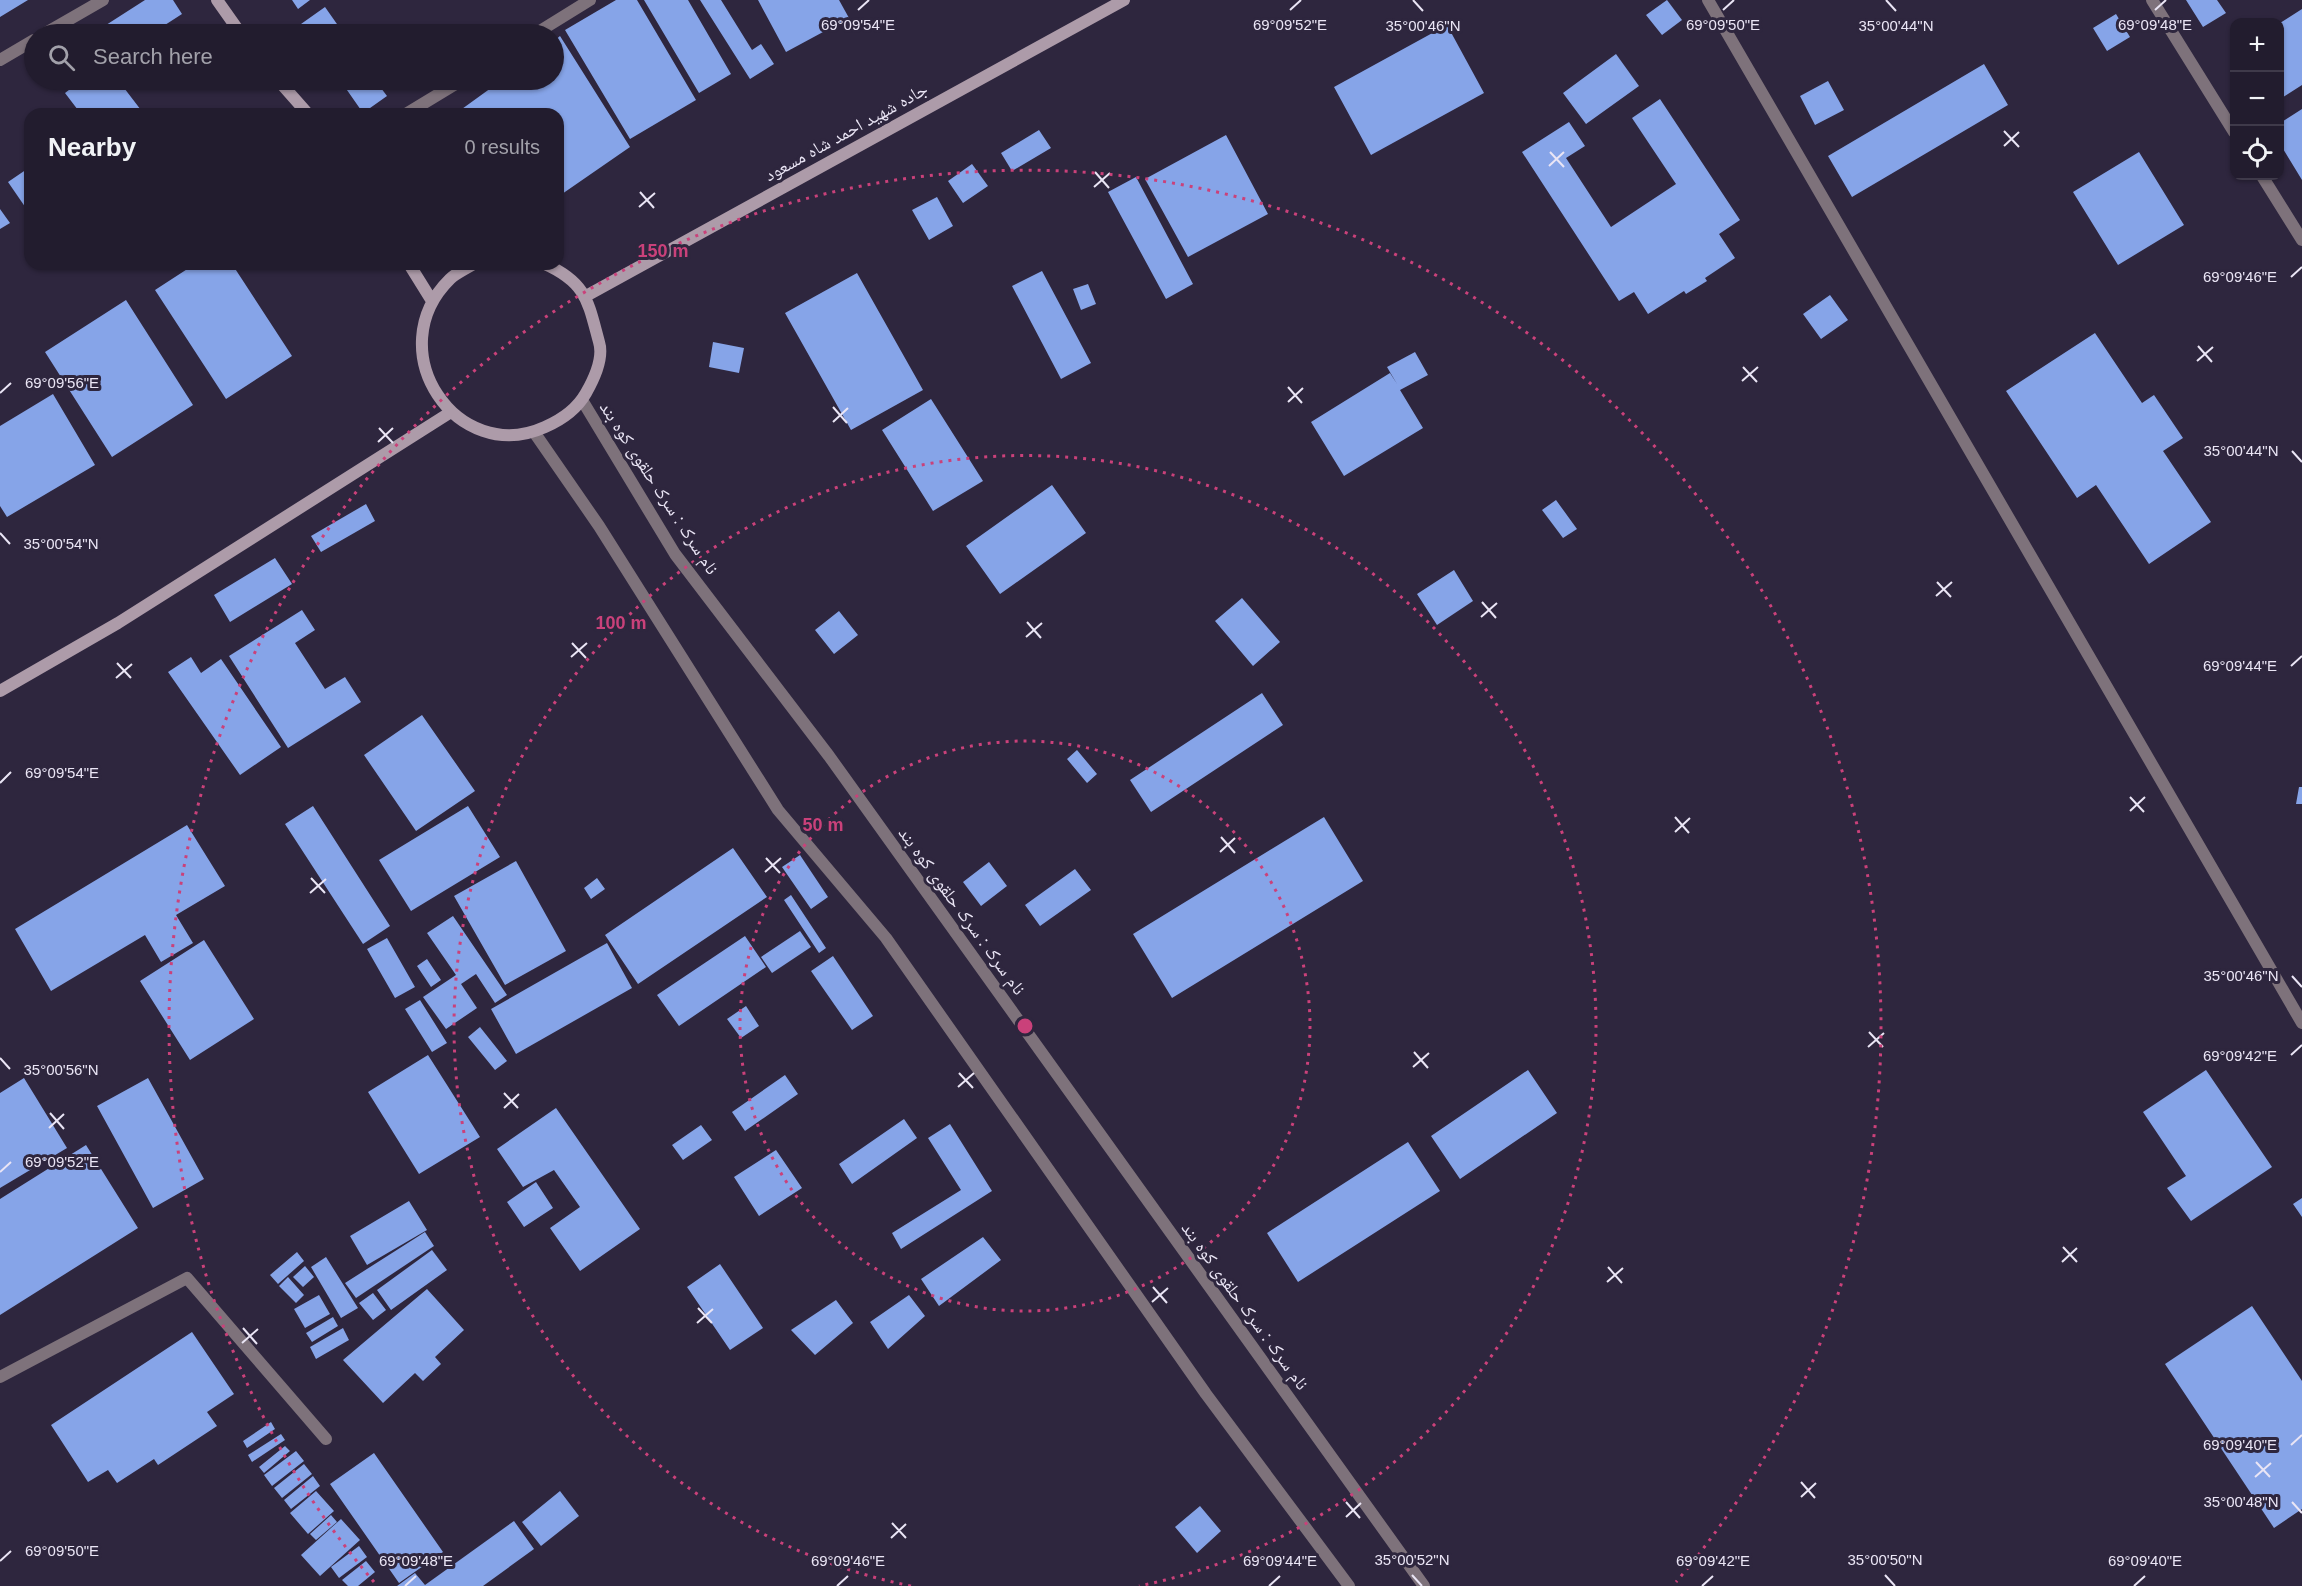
<!DOCTYPE html>
<meta charset="utf-8">
<style>
body{margin:0;font-family:Helvetica,"Noto Naskh Arabic",sans-serif;background:#2e293a;color:#f1f3f6}
.controls{position:absolute;right:18px;top:18px;display:grid;overflow:hidden;border-radius:12px;box-shadow:0 2px 4px #0004}
.controls button{width:54px;height:54px;display:grid;place-items:center;padding:0;border:0;border-bottom:2px solid #3f3a4a;background:#221c2e;color:#f1f3f6;font:30px sans-serif}
.list{margin:0;padding:0;list-style:none}
h2{display:flex;justify-content:space-between;align-items:center;height:78px;margin:0;padding:0 24px;font-size:26px}
h2 small{font-size:20px;font-weight:400;color:#a2a1aa}
.icon{flex:none;width:33px;height:33px;fill:none;stroke:currentColor;stroke-width:2;stroke-linecap:round;stroke-linejoin:round}
.map{position:relative;flex:none;width:2302px;height:1586px;overflow:hidden}
.search{position:absolute;background:#221c2e;box-shadow:0 2px 4px #0004;left:24px;top:24px;width:540px;height:66px;display:flex;align-items:center;gap:15px;box-sizing:border-box;padding:0 21px;border-radius:33px;color:#a2a1aa;font-size:22px}
.panel{position:absolute;background:#221c2e;box-shadow:0 2px 4px #0004;left:24px;top:108px;width:540px;height:162px;border-radius:18px}
.map>svg:first-child{display:block}
.building{fill:#86a4e8}
.lines{fill:none;stroke-linecap:round;stroke-linejoin:round}
.minor{stroke:#7e727b;stroke-width:12}
.tertiary{stroke:#7e727b;stroke-width:12}
.secondary{stroke:#ad9ba9;stroke-width:12}
.ticks{fill:none;stroke:#eae5f5;stroke-width:2}
.ring{fill:none;stroke:#ca417a;stroke-width:3;stroke-dasharray:3 6}
.labels{text-anchor:middle;stroke-width:6;stroke-linejoin:round;paint-order:stroke}
.street-label{font-size:18px;fill:#eae5f5;stroke:#2e263e}
.ticks-label{font-size:15px;text-anchor:middle;fill:#eae5f5;stroke:#2e263e;stroke-width:6;stroke-linejoin:round;paint-order:stroke}
.centre{fill:#ca417a;stroke:#2e263e;stroke-width:3}
.ring-label{font-size:18px;text-anchor:middle;font-weight:bold;fill:#ca417a;stroke:#2e263e;stroke-width:6;stroke-linejoin:round;paint-order:stroke}
</style>
<div class="map">
<svg width="2302" height="1586" viewBox="0 0 2302 1586">
<rect width="100%" height="100%" fill="#2e263e"/>
<!-- building -->
<path class="building" d="M0 0H28L0 17Z
M145 0H173L182 14 151 34H141L138 30 131 34H92Z
M292 0H310L298 9Z
M616 0H637L696 100 630 139 565 30Z
M644 0H688L731 74 699 93Z
M700 0H721L752 50 761 44 774 64 750 79Z
M758 0H839L849 18 786 52Z
M1667 0 1682 20 1662 35 1646 15Z
M2186 0H2217L2226 13 2203 27Z
M325 7 344 34H308L301 24Z
M2302 9V85L2280 99V23Z
M2116 14 2130 37 2107 51 2093 28Z
M1447 25 1484 93 1371 155 1334 87Z
M560 36 630 147 562 194 558 189V114H455L502 80H554V41Z
M1616 54 1639 86 1586 124 1563 93Z
M1984 64 2008 105 1852 197 1828 156Z
M45 80H61L50 87Z
M82 80H118L144 114H81L65 93Z
M340 80H375L387 96 363 113Z
M1828 81 1844 110 1815 125 1800 96Z
M1660 99 1740 220 1719 234 1735 258 1705 278 1707 281 1686 294 1684 291 1648 314 1634 292 1619 301 1522 152 1569 122 1585 146 1566 158 1611 227 1676 184 1632 118Z
M2302 109V180L2280 144V123Z
M1039 130 1051 148 1012 171 1001 153Z
M1226 135 1268 214 1188 257 1145 179Z
M2139 152 2184 225 2118 265 2073 192Z
M972 164 988 186 963 203 948 181Z
M30 167V214L8 182Z
M1136 177 1193 284 1166 299 1108 192Z
M937 197 953 226 929 240 912 210Z
M0 209 10 223 0 229Z
M195 264H232L292 356 226 399 155 290Z
M1042 271 1091 363 1061 379 1012 286Z
M857 273 923 390 851 430 785 313Z
M1088 284 1096 304 1081 310 1073 289Z
M1830 295 1848 320 1821 339 1803 314Z
M126 300 193 405 112 457 45 352Z
M2095 333 2142 403 2154 395 2183 438 2163 451 2211 522 2149 564 2096 485 2077 498 2006 391Z
M713 342 744 348 739 373 709 367Z
M1415 352 1428 375 1400 390 1423 428 1344 476 1311 422 1390 373 1397 384 1387 367Z
M53 394 95 465 7 517 0 506V426Z
M931 399 983 481 933 511 882 430Z
M1052 485 1086 533 1000 594 966 546Z
M1556 500 1577 529 1563 538 1542 510Z
M366 504 375 521 321 552 311 536Z
M275 558 292 584 230 622 214 595Z
M1454 570 1473 601 1437 625 1417 594Z
M1242 598 1280 642 1253 666 1215 621Z
M302 610 315 630 295 643 325 689 345 677 361 702 288 748 229 656Z
M839 611 858 635 834 654 815 630Z
M191 657 201 673 221 659 281 747 240 775 168 672Z
M1262 693 1283 725 1151 812 1130 780Z
M422 715 475 791 416 831 364 755Z
M1077 750 1097 774 1087 783 1067 759Z
M2299 787H2302V804H2296Z
M313 806 390 926 363 944 285 824Z
M468 806 500 857 411 911 379 860Z
M1324 817 1363 881 1172 998 1133 934Z
M187 825 225 886 176 915 193 943 161 962 145 935 51 991 15 929Z
M733 848 767 897 638 984 605 935Z
M800 855 828 897 811 909 782 867Z
M516 861 566 951 505 985 454 896Z
M989 862 1007 886 981 906 963 882Z
M1075 869 1091 890 1040 926 1025 905Z
M597 878 605 889 591 899 584 888Z
M791 895 826 948 819 953 784 900Z
M453 916 507 995 495 1003 476 974 461 984 477 1008 446 1029 423 997 456 975 427 933Z
M800 931 811 947 772 973 761 957Z
M745 936 766 967 679 1026 657 995Z
M387 938 415 987 395 998 367 949Z
M204 940 254 1019 190 1060 140 981Z
M607 943 632 988 516 1054 491 1009Z
M833 956 873 1016 852 1030 811 971Z
M427 959 441 980 431 987 417 966Z
M420 1000 447 1043 432 1052 405 1009Z
M746 1006 759 1026 741 1038 727 1019Z
M480 1027 507 1061 495 1070 468 1037Z
M428 1055 480 1137 419 1174 368 1092Z
M1528 1070 1557 1113 1460 1179 1431 1136Z
M2206 1070 2272 1167 2191 1221 2167 1188 2186 1176 2143 1112Z
M785 1075 798 1094 745 1131 732 1112Z
M24 1078 67 1148 0 1188V1093Z
M148 1078 204 1179 153 1208 97 1106Z
M556 1108 640 1229 580 1271 550 1228 580 1207 554 1170 523 1187 497 1149Z
M904 1119 917 1138 852 1184 839 1164Z
M950 1124 992 1191 901 1249 892 1233 961 1190 928 1138Z
M701 1125 712 1140 683 1160 672 1145Z
M1408 1142 1440 1191 1298 1282 1267 1233Z
M86 1145 138 1228 0 1315V1199Z
M776 1150 802 1188 759 1216 734 1177Z
M536 1182 553 1208 524 1227 507 1202Z
M2302 1198V1217L2293 1204Z
M409 1201 427 1230 367 1265 350 1236Z
M425 1232 434 1246 356 1298 345 1283Z
M983 1237 1001 1260 939 1306 921 1279Z
M432 1250 447 1270 391 1310 377 1290Z
M297 1252 304 1261 278 1284 270 1275Z
M326 1257 358 1308 341 1318 311 1267Z
M720 1264 763 1328 730 1350 687 1287Z
M305 1266 314 1277 303 1287 293 1277Z
M288 1277 304 1295 296 1303 279 1286Z
M427 1289 464 1330 435 1357 441 1364 423 1381 415 1373 383 1403 343 1360Z
M373 1293 386 1310 373 1320 359 1303Z
M319 1295 330 1314 305 1328 294 1309Z
M909 1295 925 1316 888 1349 870 1322Z
M836 1300 853 1323 815 1355 791 1330Z
M2252 1306 2302 1381V1509L2274 1528 2165 1364Z
M333 1317 338 1326 312 1342 306 1333Z
M343 1328 349 1340 316 1359 310 1347Z
M192 1332 234 1394 207 1412 217 1426 158 1465 154 1459 117 1483 108 1470 88 1482 51 1425Z
M271 1422 275 1429 247 1448 243 1441Z
M281 1434 285 1440 252 1462 248 1455Z
M285 1446 290 1451 264 1473 259 1467Z
M296 1451 304 1461 272 1486 264 1475Z
M374 1453 443 1552 399 1583 330 1484Z
M304 1464 312 1474 282 1498 274 1488Z
M313 1476 320 1486 291 1509 284 1500Z
M316 1491 334 1511 308 1534 290 1513Z
M560 1491 579 1516 541 1546 522 1522Z
M1200 1506 1221 1531 1197 1553 1175 1527Z
M331 1515 337 1522 316 1540 310 1534Z
M341 1519 360 1540 320 1576 301 1555Z
M514 1521 534 1549 483 1586H397L415 1573 425 1585Z
M359 1546 367 1557 339 1578 331 1567Z
M366 1561 375 1572 358 1586H348L342 1580Z"/>
<g class="lines">
<!-- minor -->
<path class="minor" d="M1708 0 2302 1023
M2152 0 2234 132
M44 34 103 0
M535 34 590 0
M0 60 34 40
M406 114 462 80
M2262 176 2302 240
M534 432 599 526 778 810 886 938 1206 1394 1349 1586
M0 1377 187 1278 326 1439"/>
<!-- tertiary -->
<path class="tertiary" d="M582 400 675 554 829 756 1424 1586"/>
<!-- secondary -->
<path class="secondary" d="M217 0 241 34
M278 80 308 114
M409 264 432 301
M473 264C466 269 456 273 450 279 378 350 457 467 545 427 561 420 577 409 586 393 594 379 604 358 599 342 588 302 587 283 545 264
M586 296 1124 0
M0 691 118 623 451 412"/>
</g>
<!-- ticks -->
<path class="ticks" d="M1413 0 1423 11M1886 0 1896 11M858 10 869 0M1290 10 1301 0M1723 10 1734 0M2155 10 2166 0M2004 131 2019 147M2004 146 2019 132M1550 152 1564 167M1549 166 1564 152M1095 172 1109 188M1094 187 1110 173M640 192 654 208M639 207 655 193M2291 277 2302 267M2198 346 2212 362M2197 361 2213 347M1743 367 1757 382M1742 381 1758 367M1288 387 1302 403M0 393 11 383M1288 402 1303 388M833 407 847 423M833 422 848 408M379 428 393 443M378 442 393 428M2292 451 2302 462M0 533 10 544M1937 582 1951 597M1936 596 1952 582M1482 602 1496 618M1481 617 1497 603M1027 622 1041 638M1026 637 1042 623M572 643 586 658M571 657 587 643M117 663 131 678M2291 666 2302 656M116 678 132 664M0 783 11 772M2130 797 2144 812M2130 811 2145 797M1675 817 1689 833M1675 832 1690 818M1221 837 1235 853M1220 852 1235 838M766 858 780 873M765 872 781 858M311 878 325 893M310 893 326 879M2292 976 2302 987M1869 1032 1883 1047M1868 1047 1884 1033M1414 1052 1428 1068M2291 1055 2302 1045M0 1058 10 1069M1413 1067 1429 1053M959 1073 973 1088M958 1087 974 1073M504 1093 518 1108M504 1108 519 1094M50 1113 64 1129M49 1128 64 1114M0 1172 11 1162M2063 1247 2077 1262M2062 1262 2077 1248M1608 1267 1622 1283M1607 1282 1623 1268M1153 1287 1167 1303M1152 1302 1168 1288M698 1308 712 1323M697 1323 713 1309M243 1328 257 1344M242 1343 258 1329M2291 1445 2302 1435M2256 1462 2270 1477M2255 1477 2271 1463M1801 1482 1815 1498M1801 1497 1816 1483M1346 1502 1360 1518M2292 1502 2302 1513M1346 1517 1361 1503M892 1523 906 1538M891 1538 906 1524M0 1561 11 1551M1412 1575 1422 1586M1885 1575 1895 1586M405 1586 416 1576M837 1586 848 1576M1269 1586 1280 1576M1702 1586 1713 1576M2134 1586 2145 1576"/>
<!-- distance rings -->
<g class="ring">
<circle cx="1025" cy="1026" r="285"/>
<path d="M911 1586A571 571 0 1 1 1139 1586"/>
<path d="M374 1582A856 856 0 1 1 1676 1582"/>
</g>
<g class="labels">
<!-- street labels -->
<g class="street-label">
<text transform="translate(846 132) rotate(-29)" y="6">جاده شهيد احمد شاه مسعود</text>
<text transform="translate(659 488) rotate(57)" y="6">نام سرک : سرک حلقوی کوه بند</text>
<text transform="translate(962 911) rotate(54)" y="6">نام سرک : سرک حلقوی کوه بند</text>
<text transform="translate(1245 1306) rotate(54)" y="6">نام سرک : سرک حلقوی کوه بند</text>
</g>
</g>
<g class="ticks-label">
<text x="858" y="30">69°09'54"E</text>
<text x="1290" y="30">69°09'52"E</text>
<text x="1723" y="30">69°09'50"E</text>
<text x="2155" y="30">69°09'48"E</text>
<text x="1423" y="31">35°00'46"N</text>
<text x="1896" y="31">35°00'44"N</text>
<text x="2240" y="282">69°09'46"E</text>
<text x="62" y="388">69°09'56"E</text>
<text x="2241" y="456">35°00'44"N</text>
<text x="61" y="549">35°00'54"N</text>
<text x="2240" y="671">69°09'44"E</text>
<text x="62" y="778">69°09'54"E</text>
<text x="2241" y="981">35°00'46"N</text>
<text x="2240" y="1061">69°09'42"E</text>
<text x="61" y="1075">35°00'56"N</text>
<text x="62" y="1167">69°09'52"E</text>
<text x="2240" y="1450">69°09'40"E</text>
<text x="2241" y="1507">35°00'48"N</text>
<text x="62" y="1556">69°09'50"E</text>
<text x="1412" y="1565">35°00'52"N</text>
<text x="1885" y="1565">35°00'50"N</text>
<text x="416" y="1566">69°09'48"E</text>
<text x="848" y="1566">69°09'46"E</text>
<text x="1280" y="1566">69°09'44"E</text>
<text x="1713" y="1566">69°09'42"E</text>
<text x="2145" y="1566">69°09'40"E</text>
</g>
<circle cx="1025" cy="1026" r="9" class="centre"/>
<g class="ring-label">
<text x="663" y="257">150 m</text>
<text x="621" y="629">100 m</text>
<text x="823" y="831">50 m</text>
</g>
</svg>
<div class="controls">
<button>+</button>
<button>−</button>
<button><svg class="icon" aria-label="locate" viewBox="0 0 24 24"><circle cx="12" cy="12" r="6"/><path d="M12 2v4M12 18v4M2 12h4M18 12h4"/></svg></button>
</div>
<div class="search"><svg class="icon" aria-label="search" viewBox="0 0 24 24"><circle cx="10" cy="10" r="6"/><path d="M15 15l6 6"/></svg>Search here</div>
<section class="panel">
<h2>Nearby<small>0 results</small></h2>
<ul class="list">
</ul>
</section>
</div>
